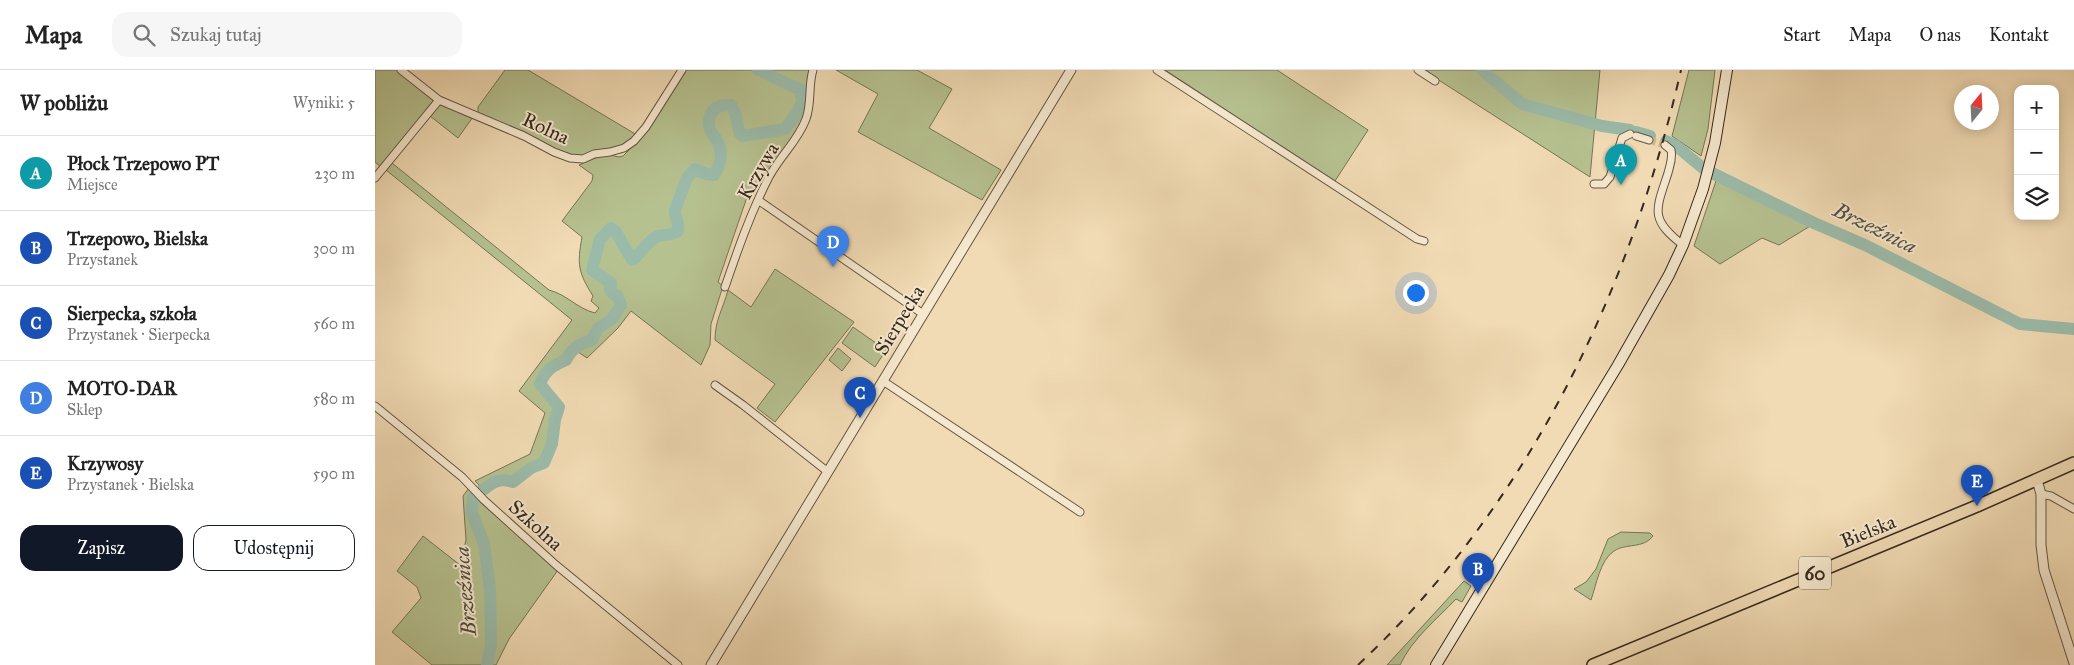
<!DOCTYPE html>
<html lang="pl">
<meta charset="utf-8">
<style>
body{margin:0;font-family:"IM FELL Great Primer",serif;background:#f6f6f6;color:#222}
.controls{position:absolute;right:15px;top:15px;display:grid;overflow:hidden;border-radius:10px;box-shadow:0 2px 12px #0003}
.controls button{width:45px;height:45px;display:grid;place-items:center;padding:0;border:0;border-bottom:1px solid #e0e0e0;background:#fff;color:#222;font:25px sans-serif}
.compass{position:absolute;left:1579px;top:15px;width:45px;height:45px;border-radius:50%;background:#fff;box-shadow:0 2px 12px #0003;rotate:18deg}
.you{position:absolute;left:1040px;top:222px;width:18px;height:18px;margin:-12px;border:4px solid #fff;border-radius:50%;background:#1a73e8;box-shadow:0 0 0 8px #1a73e833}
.badge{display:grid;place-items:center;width:32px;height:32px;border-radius:50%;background:#111827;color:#fff;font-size:16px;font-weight:700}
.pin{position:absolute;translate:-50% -41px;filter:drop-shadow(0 1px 2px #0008)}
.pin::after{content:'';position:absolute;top:26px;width:18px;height:15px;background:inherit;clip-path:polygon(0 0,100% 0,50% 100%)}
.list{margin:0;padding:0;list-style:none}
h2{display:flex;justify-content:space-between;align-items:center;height:65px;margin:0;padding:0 20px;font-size:21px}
h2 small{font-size:16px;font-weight:400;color:#767676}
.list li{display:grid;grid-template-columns:32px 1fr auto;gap:15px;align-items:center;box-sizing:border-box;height:75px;padding:0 20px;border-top:1px solid #e0e0e0}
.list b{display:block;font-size:19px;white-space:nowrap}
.list p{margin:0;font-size:16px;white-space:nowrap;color:#767676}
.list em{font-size:16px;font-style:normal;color:#767676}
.actions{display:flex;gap:10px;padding:15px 20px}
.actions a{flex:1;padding:11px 0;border:1px solid #111827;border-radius:15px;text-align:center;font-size:18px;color:#111827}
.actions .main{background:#111827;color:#fff}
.icon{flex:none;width:28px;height:28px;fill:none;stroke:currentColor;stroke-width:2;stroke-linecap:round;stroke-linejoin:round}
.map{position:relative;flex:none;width:1699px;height:595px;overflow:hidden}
header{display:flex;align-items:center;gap:30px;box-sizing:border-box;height:70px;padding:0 25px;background:#fff;border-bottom:1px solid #e0e0e0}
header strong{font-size:24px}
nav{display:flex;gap:28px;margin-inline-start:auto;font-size:18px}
.search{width:350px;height:45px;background:#f6f6f6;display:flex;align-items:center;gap:12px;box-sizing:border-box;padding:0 18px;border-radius:15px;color:#767676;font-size:19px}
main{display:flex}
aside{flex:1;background:#fff}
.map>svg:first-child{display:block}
.green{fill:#b6c190;stroke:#767558}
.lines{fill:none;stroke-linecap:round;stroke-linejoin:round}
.river{stroke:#9bbbaa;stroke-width:12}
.minor-tunnel{stroke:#ccb796;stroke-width:7;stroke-dasharray:7 3.5;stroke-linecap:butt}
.minor-casing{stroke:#655645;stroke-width:9}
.tertiary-casing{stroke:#655645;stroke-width:11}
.secondary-casing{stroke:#362920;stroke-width:12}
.primary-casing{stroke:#362920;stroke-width:14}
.minor{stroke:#f6e8ce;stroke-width:7}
.tertiary{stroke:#f6e8ce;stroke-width:9}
.secondary{stroke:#f6e8ce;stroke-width:10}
.primary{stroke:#f1dbb4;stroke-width:11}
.rail{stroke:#362920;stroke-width:2;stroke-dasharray:9 9;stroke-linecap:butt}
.labels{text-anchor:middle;stroke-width:4;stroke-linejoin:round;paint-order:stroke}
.shield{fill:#f6e8ce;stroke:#706254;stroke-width:1}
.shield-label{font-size:19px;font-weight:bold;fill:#362920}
.street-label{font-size:20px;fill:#362920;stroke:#f6e8ce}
.water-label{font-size:21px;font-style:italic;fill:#4f4e42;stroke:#f6e8ce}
</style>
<header>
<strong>Mapa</strong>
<div class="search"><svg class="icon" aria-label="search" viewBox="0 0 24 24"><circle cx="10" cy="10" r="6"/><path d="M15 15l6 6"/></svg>Szukaj tutaj</div>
<nav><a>Start</a><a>Mapa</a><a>O nas</a><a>Kontakt</a></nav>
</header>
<main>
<aside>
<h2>W pobliżu<small>Wyniki: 5</small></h2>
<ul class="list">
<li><span class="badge" style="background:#0f9aa8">A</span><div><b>Płock Trzepowo PT</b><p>Miejsce</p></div><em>230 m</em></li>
<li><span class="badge" style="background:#1a4fb4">B</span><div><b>Trzepowo, Bielska</b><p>Przystanek</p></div><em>300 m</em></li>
<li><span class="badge" style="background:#1a4fb4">C</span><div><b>Sierpecka, szkoła</b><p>Przystanek · Sierpecka</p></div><em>560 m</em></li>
<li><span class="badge" style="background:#3f7fe0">D</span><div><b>MOTO-DAR</b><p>Sklep</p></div><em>580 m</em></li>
<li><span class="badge" style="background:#1a4fb4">E</span><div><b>Krzywosy</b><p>Przystanek · Bielska</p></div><em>590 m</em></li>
</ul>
<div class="actions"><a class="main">Zapisz</a><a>Udostępnij</a></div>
</aside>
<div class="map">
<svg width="1699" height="595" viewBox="0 0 1699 595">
<rect width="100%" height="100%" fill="#f1dbb4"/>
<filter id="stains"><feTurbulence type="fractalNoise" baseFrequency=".004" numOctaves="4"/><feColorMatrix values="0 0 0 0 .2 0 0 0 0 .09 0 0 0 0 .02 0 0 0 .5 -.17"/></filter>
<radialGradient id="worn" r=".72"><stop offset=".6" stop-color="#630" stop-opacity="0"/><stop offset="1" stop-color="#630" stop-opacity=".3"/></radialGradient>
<!-- green -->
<path class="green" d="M0 0H23L55 24 58 31 6 97 0 92Z
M130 0H153L262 65C247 80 211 92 190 85 181 81 172 74 163 70 143 60 123 52 103 43V37Z
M310 0H378L423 21C427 37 419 46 409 58L368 65 363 43 356 34 346 33 337 38 332 52 333 59 342 73 345 91 338 104 319 97C312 104 300 128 298 139 296 146 306 153 301 161 297 166 288 164 282 165 271 169 267 183 257 188L239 158 235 157C222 170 218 183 215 201L218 205 233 213V220L237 226H240L245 235C235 248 223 254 216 269 202 273 200 277 191 287 182 298 168 293 164 314L167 317 169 323 182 335C182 338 176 364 175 367L176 374 168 391 150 399 144 406 137 410 131 406 115 409 106 420 104 419V415L100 411 155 384 170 343 144 321 197 250 11 100 17 93 174 220C193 225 201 238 220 243L224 238 216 231 218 226C203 202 202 195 207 167L187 151 217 111 218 105 204 95 230 84 244 87 248 86 267 67Z
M387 0H436L430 45 420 66 371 130 343 212 348 216 336 254 335 275 326 295 256 241 243 258 212 288 200 280 205 275 218 272 223 259 238 251 248 235 243 224 238 223 237 211 230 206 220 202 218 199 226 172 235 160H237L257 192 283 168 298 167 305 158V150L301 145V141L313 108 320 100 330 105H341L347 93 345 73 334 53C341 44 340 36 354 36L357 39 364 65 367 68 412 60C426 51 429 33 427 17L411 13Z
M461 0H542L577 19 554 58 626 100 607 130 483 62 503 24Z
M790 0H902L993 60 960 111Z
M1048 0H1225L1215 107Z
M1314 0H1340L1333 59 1326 86 1297 66Z
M68 33 98 47 83 68 55 46 63 35Z
M1342 108 1437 155 1404 175 1387 168 1345 194 1319 176Z
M400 199 479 252 400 352 382 338 400 314 340 270C340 250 348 239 353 220L376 237Z
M478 257 511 280 500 297 467 273Z
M463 278 476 289 467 301 454 290Z
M94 418 101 425 105 432 183 500 134 569 121 595H57L17 562 46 528 42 517 22 501 48 466 85 495 91 470 88 426Z
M1246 462 1275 463 1278 466C1268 479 1251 473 1239 481 1225 490 1221 516 1216 530L1199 519 1211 512 1221 499 1233 469Z
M1089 511 1096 516 1087 532 1081 529C1062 549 1037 569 1025 595H1012Z"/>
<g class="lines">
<!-- river -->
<path class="river" d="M1107 0 1147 34 1227 56 1255 60
M1261 62 1275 66
M1291 71 1300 75 1329 99 1439 153 1490 175 1645 254 1699 259
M112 595 116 575 115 519 109 474 97 443 98 428C114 417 118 406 138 412L156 398 169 393 177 374 180 350 184 337 165 314C171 299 178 296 191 290 197 278 205 274 217 270L223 258 237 249 246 235 242 225 238 224 235 220 236 213 217 200 225 169 236 158 241 162 257 190 259 189C266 182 274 170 283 166 291 164 296 166 303 161 305 152 299 148 300 140L312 108 320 99 331 104 339 105C346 95 348 82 343 72 340 66 334 61 334 55 333 40 343 34 356 35L360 42 365 64 368 66 410 59 423 42 427 31 425 19C410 14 398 6 383 0"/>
<!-- minor-tunnel -->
<path class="minor-tunnel" d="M1274 70 1290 75"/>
<defs>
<path id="minor" d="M26 0 64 30 149 66 179 82 195 88 208 89 219 84 235 82 249 78 259 71 271 57 307 0
M782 0 1042 169 1049 171
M1043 0 1060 11
M1261 66 1274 70
M1290 75 1296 80C1298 88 1295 95 1293 103 1281 140 1274 149 1308 175
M0 108 64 30
M1219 114H1229L1235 107 1247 68 1255 64
M383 130 548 244
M350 217C363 179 376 142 394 107 405 86 423 71 431 49 437 33 433 16 438 0
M508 311 705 442
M340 315 368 335 453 402
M0 336 87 407 109 430 181 495 303 595
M1666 424 1676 426 1699 439"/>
<path id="tertiary" d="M1662 410 1666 424V475L1669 500 1699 593
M336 595 696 0"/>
<path id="secondary" d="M1061 595 1243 295 1294 205 1308 175 1328 119 1340 73 1352 0"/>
<path id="primary" d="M1218 595 1602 436 1699 393"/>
</defs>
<!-- minor casing -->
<use href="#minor" class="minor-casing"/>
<!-- tertiary casing -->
<use href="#tertiary" class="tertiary-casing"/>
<!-- secondary casing -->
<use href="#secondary" class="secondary-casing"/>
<!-- primary casing -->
<use href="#primary" class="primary-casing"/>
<!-- minor -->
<use href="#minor" class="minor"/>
<!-- tertiary -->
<use href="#tertiary" class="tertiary"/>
<!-- secondary -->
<use href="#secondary" class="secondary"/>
<!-- primary -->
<use href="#primary" class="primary"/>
<!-- rail -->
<path class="rail" d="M983 595C1152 437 1255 223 1306 0"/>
</g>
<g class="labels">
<!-- shield labels -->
<rect class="shield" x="1424" y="486.5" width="32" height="33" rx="4"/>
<g class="shield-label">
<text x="1440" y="510">60</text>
</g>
<!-- street labels -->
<g class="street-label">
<text transform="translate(171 58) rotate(25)" y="7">Rolna</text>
<text transform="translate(383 101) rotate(-60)" y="7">Krzywa</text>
<text transform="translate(524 250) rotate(-59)" y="7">Sierpecka</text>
<text transform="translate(161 455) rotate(42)" y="7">Szkolna</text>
<text transform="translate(1493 461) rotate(-22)" y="7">Bielska</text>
</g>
<!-- water labels -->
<g class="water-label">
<text transform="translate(1500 158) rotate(26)" y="7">Brzeźnica</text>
<text transform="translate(90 521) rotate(-95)" y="7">Brzeźnica</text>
</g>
</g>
<rect width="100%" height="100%" filter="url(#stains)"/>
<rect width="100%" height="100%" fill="url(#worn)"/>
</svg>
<div class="controls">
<button>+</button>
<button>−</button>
<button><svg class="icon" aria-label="layers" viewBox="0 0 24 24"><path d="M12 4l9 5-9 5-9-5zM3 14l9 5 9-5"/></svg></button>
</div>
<svg class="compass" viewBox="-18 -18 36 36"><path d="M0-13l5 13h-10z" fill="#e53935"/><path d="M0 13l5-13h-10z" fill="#767676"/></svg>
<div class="you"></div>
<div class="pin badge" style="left:1246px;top:115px;background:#0f9aa8">A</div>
<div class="pin badge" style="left:1103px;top:524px;background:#1a4fb4">B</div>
<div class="pin badge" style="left:485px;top:348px;background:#1a4fb4">C</div>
<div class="pin badge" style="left:458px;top:197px;background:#3f7fe0">D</div>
<div class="pin badge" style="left:1602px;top:436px;background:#1a4fb4">E</div>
</div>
</main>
